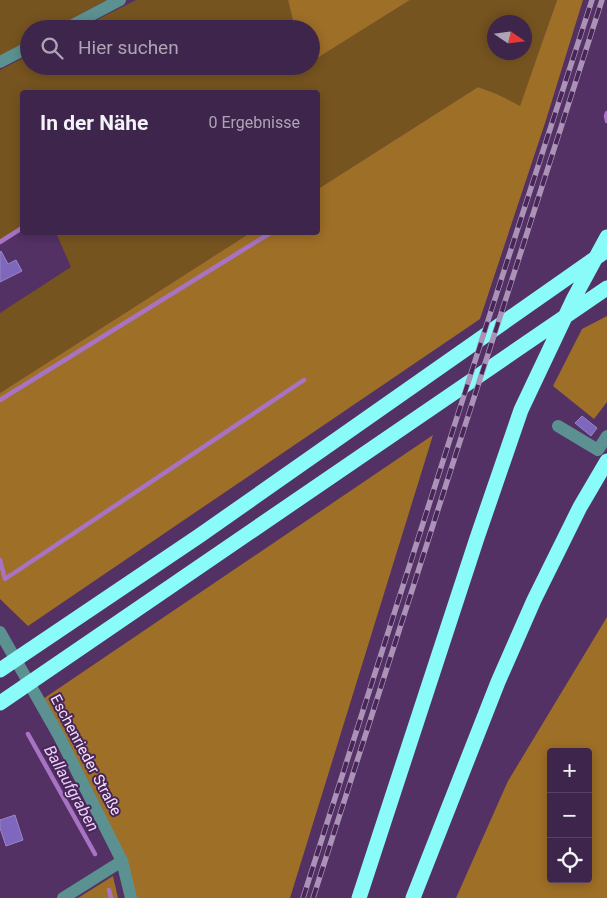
<!DOCTYPE html>
<html lang="de">
<meta charset="utf-8">
<style>
body{margin:0;font-family:Roboto,sans-serif;background:#493155;color:#f1f3f6}
.controls{position:absolute;right:15px;bottom:15px;display:grid;overflow:hidden;border-radius:5px;box-shadow:0 2px 12px #0003}
.controls button{width:45px;height:45px;display:grid;place-items:center;padding:0;border:0;border-bottom:1px solid #574263;background:#3e254b;color:#f1f3f6;font:25px sans-serif}
.compass{position:absolute;left:487px;top:15px;width:45px;height:45px;border-radius:50%;background:#3e254b;box-shadow:0 2px 12px #0003;rotate:103deg}
.list{margin:0;padding:0;list-style:none}
h2{display:flex;justify-content:space-between;align-items:center;height:65px;margin:0;padding:0 20px;font-size:21px}
h2 small{font-size:16px;font-weight:400;color:#ada5b5}
.icon{flex:none;width:28px;height:28px;fill:none;stroke:currentColor;stroke-width:2;stroke-linecap:round;stroke-linejoin:round}
.map{position:relative;flex:none;width:607px;height:898px;overflow:hidden}
.search{position:absolute;background:#3e254b;box-shadow:0 2px 12px #0003;left:20px;top:20px;width:300px;height:55px;display:flex;align-items:center;gap:12px;box-sizing:border-box;padding:0 18px;border-radius:28px;color:#ada5b5;font-size:19px}
.panel{position:absolute;background:#3e254b;box-shadow:0 2px 12px #0003;left:20px;top:90px;width:300px;height:145px;border-radius:5px}
.map>svg:first-child{display:block}
.green{fill:#765420;fill-rule:evenodd}
.forest{fill:#9e6f27;fill-rule:evenodd}
.lines{fill:none;stroke-linecap:round;stroke-linejoin:round}
.stream{stroke:#a973c4;stroke-width:4.5}
.building{fill:#7e67bd;stroke:#9688c6}
.minor{stroke:#5b9291;stroke-width:12}
.highway{stroke:#89fbf9;stroke-width:15}
.rail-casing{stroke:#ab92b7;stroke-width:5.5}
.rail{stroke:#482658;stroke-width:4;stroke-dasharray:11;stroke-linecap:butt}
.labels{text-anchor:middle;stroke-width:4;stroke-linejoin:round;paint-order:stroke}
.street-label{font-size:15px;fill:#f3e3fb;stroke:#482658}
.water-label{font-size:16px;font-style:italic;fill:#ebd0fa;stroke:#482658}
</style>
<div class="map">
<svg width="607" height="898" viewBox="0 0 607 898">
<rect width="100%" height="100%" fill="#533164"/>
<!-- green -->
<path class="green" d="M0 0H107L52 29H29V41L0 56Z
M136 0H288L295 29H79Z
M410 0H557L520 107 497 94 478 87 318 189V92H22V229L0 242V70L29 55V66H303V67L311 66V62ZM494 22H524V52H494Z
M56 233H250L0 393V313L71 267Z"/>
<!-- forest -->
<path class="forest" d="M288 0H410L311 62V29H295Z
M557 0H583L546 120 480 319 28 626 0 599V393L250 233 318 232V189L478 87 497 94 520 106Z
M607 316V402L594 419 553 386 582 329Z
M433 435 290 898H133L40 701Z
M607 617V898H456L508 781ZM551 752H588V879H551Z
M113 876 118 898H78Z"/>
<g class="lines">
<!-- stream -->
<path class="stream" d="M607 113 606 116 607 121
M0 242 22 228
M0 400 272 232
M0 560 5 579 304 380
M28 734 95 854
M109 890 111 898"/>
</g>
<!-- building -->
<path class="building" d="M1 251 8 264 16 260 22 271 0 282V252Z
M582 416 597 428 591 436 575 423Z
M15 815 23 840 6 846 0 828V820Z"/>
<g class="lines">
<!-- minor -->
<path class="minor" d="M65 29 120 0
M0 62 29 47
M558 426 598 450 607 436
M0 632 59 736 122 861 131 898
M63 898 122 861"/>
<!-- highway -->
<path class="highway" d="M0 670 199 536 607 250
M0 703 607 288
M359 898 477 538 521 410 574 298 607 237
M413 898 498 682 534 600 580 507 607 461"/>
<defs>
<path id="rail" d="M303 898 492 308 592 0
M313 898 602 0"/>
</defs>
<!-- rail casing -->
<use href="#rail" class="rail-casing"/>
<!-- rail -->
<use href="#rail" class="rail"/>
</g>
<g class="labels">
<!-- street labels -->
<g class="street-label">
<text transform="translate(86 755) rotate(62)" y="5">Eschenrieder Straße</text>
</g>
<!-- water labels -->
<g class="water-label">
<text transform="translate(72 788) rotate(61)" y="6">Ballaufgraben</text>
</g>
</g>
</svg>
<div class="controls">
<button>+</button>
<button>−</button>
<button><svg class="icon" aria-label="locate" viewBox="0 0 24 24"><circle cx="12" cy="12" r="6"/><path d="M12 2v4M12 18v4M2 12h4M18 12h4"/></svg></button>
</div>
<svg class="compass" viewBox="-18 -18 36 36"><path d="M0-13l5 13h-10z" fill="#e53935"/><path d="M0 13l5-13h-10z" fill="#ada5b5"/></svg>
<div class="search"><svg class="icon" aria-label="search" viewBox="0 0 24 24"><circle cx="10" cy="10" r="6"/><path d="M15 15l6 6"/></svg>Hier suchen</div>
<section class="panel">
<h2>In der Nähe<small>0 Ergebnisse</small></h2>
<ul class="list">
</ul>
</section>
</div>
